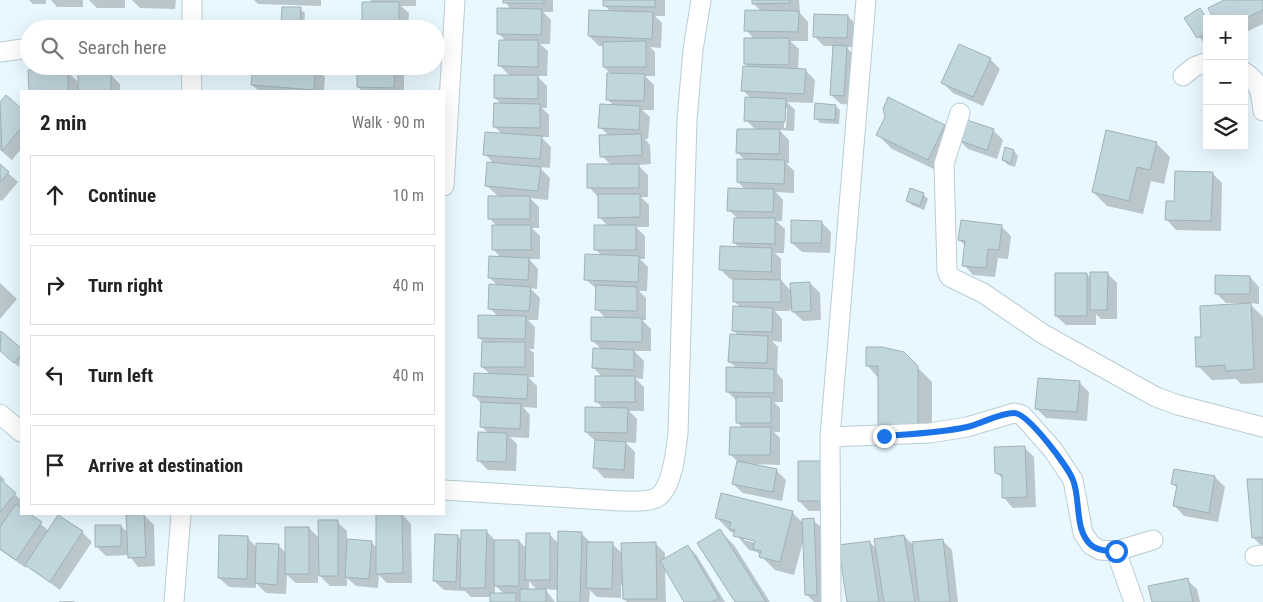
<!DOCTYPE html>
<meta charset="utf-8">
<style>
body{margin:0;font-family:"Roboto Condensed",sans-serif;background:#f2f2f2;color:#222}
.controls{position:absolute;right:15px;top:15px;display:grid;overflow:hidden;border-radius:0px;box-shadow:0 5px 20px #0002}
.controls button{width:45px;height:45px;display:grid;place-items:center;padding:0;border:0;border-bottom:1px solid #e0e0e0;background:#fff;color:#222;font:25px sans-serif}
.stop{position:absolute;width:15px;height:15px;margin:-11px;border:4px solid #1a73e8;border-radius:50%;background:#fff}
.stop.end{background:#1a73e8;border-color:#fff;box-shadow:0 1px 5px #0008}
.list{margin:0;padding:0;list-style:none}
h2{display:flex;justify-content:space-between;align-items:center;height:65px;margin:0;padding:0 20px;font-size:21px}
h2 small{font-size:16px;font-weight:400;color:#767676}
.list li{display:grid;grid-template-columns:32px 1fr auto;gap:15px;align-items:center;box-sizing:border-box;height:80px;margin:0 10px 10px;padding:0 10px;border:1px solid #e0e0e0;border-radius:0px}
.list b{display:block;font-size:19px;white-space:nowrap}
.list em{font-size:16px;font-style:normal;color:#767676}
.icon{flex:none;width:28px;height:28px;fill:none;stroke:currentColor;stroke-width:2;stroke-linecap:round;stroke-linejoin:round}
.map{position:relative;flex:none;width:1263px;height:602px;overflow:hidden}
.search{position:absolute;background:#fff;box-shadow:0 5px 20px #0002;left:20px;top:20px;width:425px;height:55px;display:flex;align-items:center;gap:12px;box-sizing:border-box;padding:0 18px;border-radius:28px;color:#767676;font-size:19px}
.panel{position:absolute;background:#fff;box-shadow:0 5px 20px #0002;left:20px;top:90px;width:425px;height:425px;border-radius:0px}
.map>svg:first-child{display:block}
.shadow{fill:#0003;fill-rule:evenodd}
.building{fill:#c1d5dc;stroke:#9fb2b8}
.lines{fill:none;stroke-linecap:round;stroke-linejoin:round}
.minor-casing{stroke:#bacdd4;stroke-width:21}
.minor{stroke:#fff;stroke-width:19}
.route{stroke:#1a73e8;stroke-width:6}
</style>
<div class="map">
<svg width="1263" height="602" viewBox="0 0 1263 602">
<rect width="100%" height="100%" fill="#e8f8fe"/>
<!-- shadow -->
<path class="shadow" d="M29 0H46V4H33Z
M51 0H83V7H57Z
M89 0H125V8H97Z
M132 0H176L175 9 140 8Z
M254 0H321V6L258 4Z
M370 0H416V6H401L409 13 408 29H365L363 27 373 3Z
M504 0H553V12H543L551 20 550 44H540L548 51 547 76H537L547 86V108H542L549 115V137H541L551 147 550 168 539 167 550 178 548 200 530 198 539 207V228H532L540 236V259H529L538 269 537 289 530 288 540 298 538 320H528L535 327 534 349H529L534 353V377H528L537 386V408L523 407 530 415 529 438 510 437 517 444 516 471 488 470 478 460 488 433 482 427V404L474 396 491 375 482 367 485 343 479 338 498 316 489 308 498 286 489 277 501 258 493 249 497 226 489 218 499 197 486 185 494 164 485 154 503 135 495 127 502 105 495 98 510 76 500 66 506 41 498 33 511 10Z
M604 0H665V16H655L662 23 661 48 650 47 655 52V76H645L654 85V110H642L650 117 648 139H645L650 145 651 164 638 165 648 175V197H641L649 205V227H636L645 236V259H640L648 267 647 291H639L646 298V320H642L651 329V351H634L644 361 643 379 635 378 644 387V411H629L637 419 636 443 625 442 635 452 634 479 604 478 595 468 596 442 586 432 604 409 597 402 603 378 593 367 601 349 592 340 606 319 597 309V289L585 279 602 256 596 250 608 226 600 218 598 197 589 187 611 165 602 156 609 136 600 127 614 106 607 99 612 75 604 67V46H599L589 36 611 12 604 5Z
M753 0H799L800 13 808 22V41H790L799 49 798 70H805L815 80 813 103 787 102 795 110 794 131 779 130 789 140V163H786L794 171V193L776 192 783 200 782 221H776L785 229 784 253H775L781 259V280L792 292 810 283 820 293 821 320 803 321 790 309V311H775L782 319V342L772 341 778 347 777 373 783 380V402H774L780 408V432H774L780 438V465L753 464 776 470 786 480 782 501 743 493 733 484 738 462 730 454 743 428 737 422V401L727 391 737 369 730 362 739 336 733 330 741 308 734 301V280L730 279 721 270 740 248 734 243 738 219 729 210 745 189 738 182 745 160 738 153 756 130 746 120 751 99 743 90 749 67 745 64 754 39 746 30 761 11 753 3ZM784 108H787L786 128H784Z
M1227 0H1263V24L1244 33V19Z
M300 9 305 13 304 29H287L282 24Z
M1200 10 1207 19V40L1203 42 1186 18Z
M848 16 857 26V47H846L856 57 853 105 841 104 831 95 834 46H824L814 36Z
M990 59 1000 69 983 106 953 93 943 83Z
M359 66H407L396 67 404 75V91H362L358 87Z
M315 67 325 77 324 91H259L252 85Z
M67 71 79 83 110 74 120 84V91H30V72Z
M6 97 21 110V149L12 160 0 150V104Z
M835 106 840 110 839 124 820 123 816 118Z
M886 117 944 126 958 140 993 130 1003 140 997 159 968 149 959 140 942 173 892 149 877 134Z
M1156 143 1170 157 1164 184 1151 181 1143 214 1107 206 1093 192Z
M1014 151 1018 156 1015 167 1008 165 1003 160Z
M0 166 18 182 2 201 0 200Z
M1212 173 1222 183 1221 231 1176 230 1167 220Z
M923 194 928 199 924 210 912 205 908 201Z
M821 222 831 232 830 253 802 252 792 243Z
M1001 226 1011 236 1008 259 998 258 995 277 973 275 964 265 966 246 959 240Z
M1107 273 1117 283V319H1101L1096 314V325H1066L1056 316 1087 274 1091 279Z
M1250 277 1259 287V304L1249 303 1263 317V383L1241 384 1236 379 1212 380 1198 366 1202 338 1240 305V303H1226L1216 293Z
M0 283 17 299 0 319Z
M1 332 21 349 19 367 0 350Z
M903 353 932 382V441L867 365Z
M1079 382 1089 392 1087 421 1046 418 1036 408Z
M1025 448 1034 457 1036 507 1013 508 1004 498 1003 479 996 472Z
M1175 470 1215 477 1225 487 1218 522 1184 516 1175 506 1178 489 1173 484Z
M835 472V511H809L799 501Z
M0 475 5 480 2 483 21 500V514H28L49 531 59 517 82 532 92 542 60 590 27 566 26 568 0 550Z
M1263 480V547H1262L1253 537Z
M792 512 804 524 813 520 823 529 826 602H814L806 594 804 538 794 575 775 570 757 552 749 550 735 533 731 532 716 517ZM744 537 761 542V544L744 540Z
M402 514 411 524 412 583H387L379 575 378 588 356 586 347 578V586H330L318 574V583H296L287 575 286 594 266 593 256 583V588L229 587 219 578 247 537 257 548 278 545 286 553 309 528 320 539 337 522 347 531V540L371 542 377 548Z
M144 515 154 525 155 566 138 567 129 555 106 556 96 546 121 526 128 533Z
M486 531 496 541H519L527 549 550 535 559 544 581 533 591 543 612 544 623 554 655 543 665 553V560L688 546 697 556 725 602H685L665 568 666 602H627L624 599V585H621V598L597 597 590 590 589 602H558V590L545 589 555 602H491V597H471L465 591 444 590 434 581 457 536 462 540ZM529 581 537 590H529ZM495 585 504 594H495Z
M720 531 734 545 770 602H736Z
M904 536 912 544 942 540 952 550 958 602H848L869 542 877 549Z
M1187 580 1197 589 1200 602H1153Z
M59 601H74L75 602H59Z"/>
<!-- building -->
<path class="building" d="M503 0H544V3H503Z
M603 0H655V7L603 6Z
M752 0H790V3L752 4Z
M1224 0H1263V10L1244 19H1214L1208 8Z
M362 2H399V28H362Z
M282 7H301L300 26 281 24Z
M497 8 542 9 541 35 497 34Z
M1200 8 1207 19V33L1197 38 1184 18Z
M589 10 653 12 652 39 588 36Z
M745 10 799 11 798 32 744 31Z
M814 14 848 15 847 38 813 37Z
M744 38H789V65L744 64Z
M499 40H538V67L498 66Z
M646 41V67H603V42Z
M959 44 991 58 973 97 941 83Z
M833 45 847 46 844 96 830 95Z
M253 66H316L314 90 251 85Z
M357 66H395L394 88 357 87Z
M743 66 806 69 804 94 741 91Z
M28 70H68V91H29Z
M111 73V91H78V74Z
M607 73 645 74 644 101 606 100Z
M494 75H538V99L494 98Z
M6 95 21 108V128L2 151 0 102Z
M745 97 786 99 785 122 744 121Z
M888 97 945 125 928 160 876 135 885 117 883 109Z
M494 103 540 104V128L493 127Z
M815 103 836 105 835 120 814 119Z
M600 104 640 106 639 130 598 128Z
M964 119 994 129 987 150 957 140Z
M737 129H780L779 154 736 153Z
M1106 130 1157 142 1150 170 1137 167 1129 201 1092 192Z
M485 132 542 136 540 159 483 155Z
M641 134 642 155 600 157 599 135Z
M1005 147 1014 150 1011 163 1002 160Z
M737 159 785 160 784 184 737 182Z
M487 162 541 167 538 191 485 186Z
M0 164 9 172 0 182Z
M587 164H639V188H587Z
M1175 171 1213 172 1211 221 1165 220 1166 201H1174Z
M728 188 774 189 773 212 727 211Z
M910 188 924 193 920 206 906 201Z
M598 194H640V217L598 218Z
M488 196H530V219H488Z
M734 218H775V244L733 243Z
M791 220 822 221 821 243H791Z
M961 220 1002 225 999 250 988 249 986 268 962 266 965 241 958 240Z
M492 225H531V250H492Z
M594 225H636V250H594Z
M720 246 772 248 771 272 719 270Z
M585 254 639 256 638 282 584 280Z
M489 256 529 258 528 280 488 278Z
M1090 272H1108L1107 310H1090Z
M1055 273H1087V316H1055Z
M1215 275 1250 276V294H1215Z
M733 279 781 280V302H733Z
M810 282 811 311 792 312 790 283Z
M489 284 531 287 529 311 488 309Z
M596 285 637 287V311L595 310Z
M1251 303 1254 369 1226 371 1225 365 1196 367 1195 337H1201L1200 306Z
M733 306 773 308 772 332 732 331Z
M478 315 526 316 525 339 478 338Z
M591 317 642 318V342L591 341Z
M1 331 21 348V355L14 363 0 351Z
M730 334 768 336 767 363 728 362Z
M482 342H525V367H481Z
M866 347H882L904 352 918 366V427H878V366H866Z
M593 348 634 350V370L592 368Z
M726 367 774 369V393L726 392Z
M474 373 528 375 527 399 473 396Z
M595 376H635V402H595Z
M1038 378 1080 381 1077 412 1035 409Z
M736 397H771V423H736Z
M481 402 521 404 520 429 480 427Z
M585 407 628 408 627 433 585 432Z
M730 427H771L770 455H729Z
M478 432 507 433 506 462 477 461Z
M595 440 626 442 624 470 593 468Z
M1025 446 1027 497 1002 498V475L995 473 994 447Z
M737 461 777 469 773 492 732 484Z
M798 461H826V501H798Z
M1174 469 1215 476 1209 513 1173 506 1177 485 1171 484Z
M0 479 16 493 0 512Z
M1247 479H1263V537L1252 538Z
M721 493 793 511 780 562 759 557 761 551 753 549 755 541 733 536 735 530 729 529 731 522 715 518Z
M16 504 21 508V514H30L42 522 16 560 0 549V527Z
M144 514 146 557 128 558 126 515Z
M376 514H402L403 573 376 574Z
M58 515 83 531 50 582 25 565Z
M814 518 817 595H805L802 519Z
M318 520H338V576H319Z
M95 525H121V546L95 547Z
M285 527H309V574H285Z
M720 529 766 602H735L697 543Z
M461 530H487L485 588H460Z
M558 531 582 532 580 602H557Z
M526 533H550V580H525Z
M435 534 458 535 456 582 433 581Z
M219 535 248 536 247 579 218 578Z
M904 535 915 602H884L874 539Z
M347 539 372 541 369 579 345 577Z
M943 539 950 602H919L912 542Z
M494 540H519V586H494Z
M870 541 879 602H847L838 545Z
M587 542H613L612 589 586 588Z
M656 542 657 599H623L621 543Z
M256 543 279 544 277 585 255 583Z
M688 545 719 598 712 602H684L660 561Z
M1188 578 1193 602H1152L1148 586Z
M520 589H546V602H520Z
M490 593H516V602H490Z"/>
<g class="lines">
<defs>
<path id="minor" d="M192 29V0
M0 52 29 48
M191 66 192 91
M1244 72C1260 81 1261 95 1263 111
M1183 76 1194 67 1207 62
M960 113 944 164 947 271 950 277 983 293 1043 334 1156 397 1178 405 1263 427
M444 186 455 0
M0 414 21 432
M830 437 930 433 967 427 1014 413 1022 415 1053 450 1073 480 1083 533 1091 545 1100 550 1116 551 1153 540
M444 490 620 501C631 501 650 503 659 496 673 485 676 449 678 433L687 120 693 50 701 0
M1116 551 1134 602
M1255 556 1263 555
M174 602 181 514
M831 602 830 437 866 0"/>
</defs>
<!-- minor casing -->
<use href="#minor" class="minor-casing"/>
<!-- minor -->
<use href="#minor" class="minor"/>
</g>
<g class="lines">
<!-- route -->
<path class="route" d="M884 436C911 434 939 433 967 427 981 424 999 413 1014 413 1028 413 1068 467 1073 480 1081 500 1074 530 1091 545 1098 551 1108 551 1116 551"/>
</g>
</svg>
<div class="controls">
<button>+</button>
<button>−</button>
<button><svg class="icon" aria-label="layers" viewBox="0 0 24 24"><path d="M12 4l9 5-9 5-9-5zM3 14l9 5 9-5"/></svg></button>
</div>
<div class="stop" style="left:1116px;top:551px"></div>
<div class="stop end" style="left:884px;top:436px"></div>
<div class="search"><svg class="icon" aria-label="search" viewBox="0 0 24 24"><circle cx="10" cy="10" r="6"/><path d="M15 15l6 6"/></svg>Search here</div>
<section class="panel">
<h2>2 min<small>Walk · 90 m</small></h2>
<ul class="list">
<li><svg class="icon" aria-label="ahead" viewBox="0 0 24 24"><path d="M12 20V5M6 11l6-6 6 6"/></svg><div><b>Continue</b></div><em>10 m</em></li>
<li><svg class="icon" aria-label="right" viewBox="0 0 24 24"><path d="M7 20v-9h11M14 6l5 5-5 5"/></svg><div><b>Turn right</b></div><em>40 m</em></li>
<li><svg class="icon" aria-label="left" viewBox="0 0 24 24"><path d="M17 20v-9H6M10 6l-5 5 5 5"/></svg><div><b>Turn left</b></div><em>40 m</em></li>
<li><svg class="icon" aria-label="arrive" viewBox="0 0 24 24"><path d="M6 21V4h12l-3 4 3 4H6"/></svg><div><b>Arrive at destination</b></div></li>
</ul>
</section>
</div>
